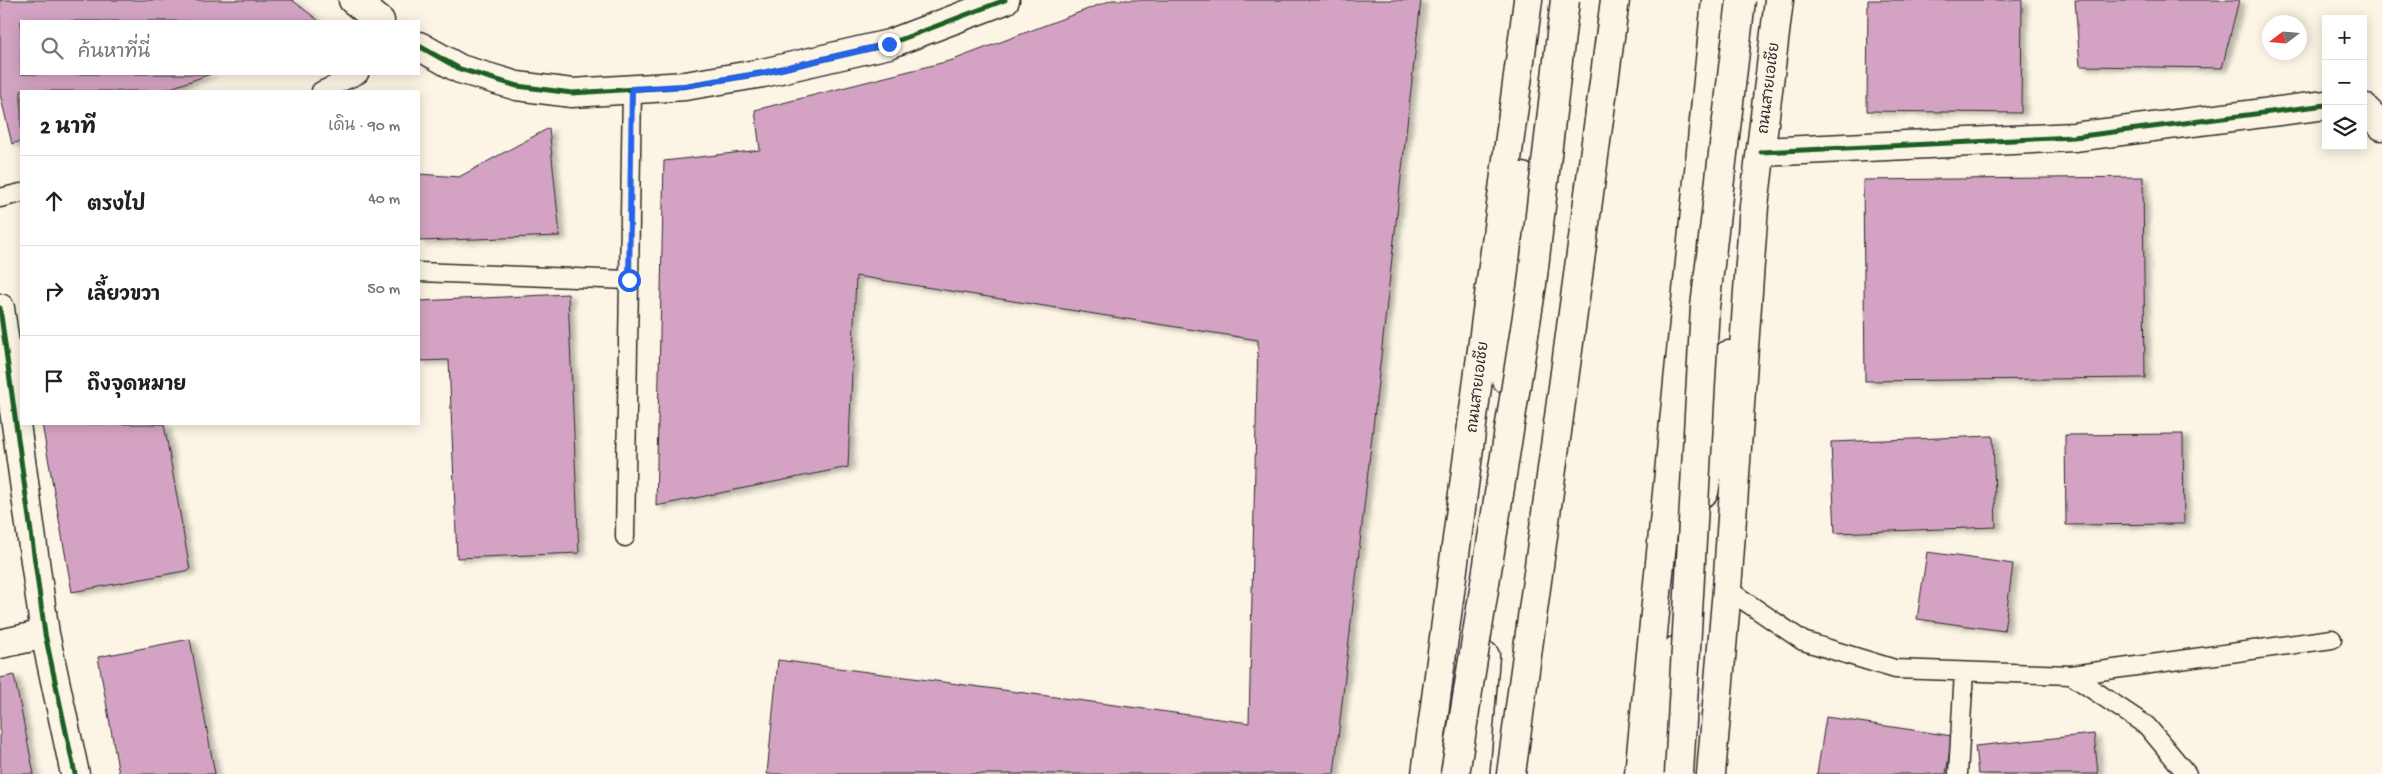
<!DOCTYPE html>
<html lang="th">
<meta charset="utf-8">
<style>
body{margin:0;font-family:"Gochi Hand","Playpen Sans Thai",sans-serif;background:#f2f2f2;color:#202124}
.controls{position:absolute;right:15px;top:15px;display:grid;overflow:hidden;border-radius:0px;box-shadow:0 2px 12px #0003}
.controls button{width:45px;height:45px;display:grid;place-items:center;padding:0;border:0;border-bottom:1px solid #e0e0e0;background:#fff;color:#202124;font:25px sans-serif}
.compass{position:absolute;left:2262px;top:15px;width:45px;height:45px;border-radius:50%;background:#fff;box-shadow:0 2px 12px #0003;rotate:254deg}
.stop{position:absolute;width:15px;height:15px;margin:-11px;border:4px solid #2563eb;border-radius:50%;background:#fff}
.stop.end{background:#2563eb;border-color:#fff;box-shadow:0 1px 5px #0008}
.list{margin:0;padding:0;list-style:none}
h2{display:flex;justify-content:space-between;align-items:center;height:65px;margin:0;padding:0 20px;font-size:21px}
h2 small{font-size:16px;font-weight:400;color:#757577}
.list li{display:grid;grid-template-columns:32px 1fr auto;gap:15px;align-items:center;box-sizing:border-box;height:90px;padding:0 20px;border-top:1px solid #e0e0e0}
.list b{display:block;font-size:19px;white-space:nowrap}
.list em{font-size:16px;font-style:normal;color:#757577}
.icon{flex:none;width:28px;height:28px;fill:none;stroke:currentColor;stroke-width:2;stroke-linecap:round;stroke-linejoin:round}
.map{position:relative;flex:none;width:2382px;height:774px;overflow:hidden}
.search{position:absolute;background:#fff;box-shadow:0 2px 12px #0003;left:20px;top:20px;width:400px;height:55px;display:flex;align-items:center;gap:12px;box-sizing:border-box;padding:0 18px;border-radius:0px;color:#757577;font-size:19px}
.panel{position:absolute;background:#fff;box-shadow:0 2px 12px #0003;left:20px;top:90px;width:400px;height:335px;border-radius:0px}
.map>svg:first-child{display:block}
.building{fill:#d4a3c3;stroke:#2b2b2b;filter:url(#shadow)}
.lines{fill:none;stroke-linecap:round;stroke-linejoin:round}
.service-casing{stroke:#2b2b2b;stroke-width:21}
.minor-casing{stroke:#2b2b2b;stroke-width:31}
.trunk-casing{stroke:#2b2b2b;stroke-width:31}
.service{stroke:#fcf5e5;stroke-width:18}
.minor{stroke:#fcf5e5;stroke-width:28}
.trunk{stroke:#fcf5e5;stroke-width:28}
.trunk-bridge-casing{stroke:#2b2b2b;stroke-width:31;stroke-linecap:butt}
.trunk-bridge{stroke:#fcf5e5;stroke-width:28}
.cycleway-casing{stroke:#fcf5e5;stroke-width:8}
.cycleway{stroke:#1b5e20;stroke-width:5}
.route{stroke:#2563eb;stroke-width:6}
.labels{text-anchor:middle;stroke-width:5;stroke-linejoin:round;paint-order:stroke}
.street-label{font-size:15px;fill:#2b2b2b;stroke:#fcf5e5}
</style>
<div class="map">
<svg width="2382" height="774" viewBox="0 0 2382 774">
<defs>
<filter id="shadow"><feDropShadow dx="5.5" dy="3" stdDeviation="2.5" flood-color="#0004"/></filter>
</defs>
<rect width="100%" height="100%" fill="#fcf5e5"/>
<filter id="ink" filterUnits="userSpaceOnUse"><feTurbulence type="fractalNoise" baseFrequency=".02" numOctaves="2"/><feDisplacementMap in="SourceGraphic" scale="10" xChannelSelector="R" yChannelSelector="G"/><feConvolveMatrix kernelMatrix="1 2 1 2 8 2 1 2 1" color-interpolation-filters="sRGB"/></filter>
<g filter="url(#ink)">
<!-- building -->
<path class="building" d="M0 0H292L319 21H21V74H211L162 91H21V141L12 144 0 94Z
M1112 0H1421L1334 774H767L778 660 1249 723 1258 340 856 276 848 467 656 506 664 161 760 150 755 110 953 60Z
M1868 0H2022L2021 113 1867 111Z
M2075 0H2239L2222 68 2080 66Z
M549 128 560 236 419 241V174L459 177Z
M2143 177 2145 378 1865 381 1863 180Z
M568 294 579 553 457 558 449 360 419 361V301Z
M42 424H164L190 570 72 592Z
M2183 434 2184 524 2066 525 2065 435Z
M1993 436 1996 527 1835 533 1831 442Z
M1927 552 2013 564 2004 631 1917 619Z
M190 639 215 774H119L98 657Z
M14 675 34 774H0V678Z
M1826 717 1952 736 1946 774H1817Z
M2094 734 2098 774H1978L1975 746Z"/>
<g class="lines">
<defs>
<path id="service" d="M321 91 359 74
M0 198 21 193
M419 272 629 280
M625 537 632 89
M1727 589 1803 641 1895 669 2071 675 2147 726 2187 774
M2071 675 2332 639
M1958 774 1964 672"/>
<path id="minor" d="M353 0 380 21
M419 46 460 69 517 86 572 93 685 86 763 73 889 44 1005 0
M2363 107 2382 126
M1761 152 2074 137 2326 105
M0 308 45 634 75 774
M0 644 45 634"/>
<path id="trunk" d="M1506 379 1522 177
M1704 492 1728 355
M1656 770 1677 650
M1426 774 1528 0
M1475 774 1485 656
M1511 774 1615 0
M1639 774 1716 0
M1711 774 1727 589 1754 206 1779 0"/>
</defs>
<!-- service casing -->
<use href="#service" class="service-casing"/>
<!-- minor casing -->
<use href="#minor" class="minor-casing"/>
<!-- trunk casing -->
<use href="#trunk" class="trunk-casing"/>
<!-- service -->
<use href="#service" class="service"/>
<!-- minor -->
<use href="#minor" class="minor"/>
<!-- trunk -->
<use href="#trunk" class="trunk"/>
<defs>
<path id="trunk-bridge" d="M1455 774 1532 284 1565 0
M1679 774 1705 307 1741 0"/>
</defs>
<!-- trunk-bridge casing -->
<use href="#trunk-bridge" class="trunk-bridge-casing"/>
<!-- trunk-bridge -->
<use href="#trunk-bridge" class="trunk-bridge"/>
<defs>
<path id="cycleway" d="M419 46 460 69 517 86 572 93 685 86 763 73 889 44 1005 0
M1761 152 2074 137 2326 105
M0 308 45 634 75 774"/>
</defs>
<!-- cycleway casing -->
<use href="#cycleway" class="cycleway-casing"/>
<!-- cycleway -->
<use href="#cycleway" class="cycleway"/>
</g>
</g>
<g class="lines" filter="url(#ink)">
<!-- route -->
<path class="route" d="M629 280 632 89 685 86 763 73 889 44"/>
</g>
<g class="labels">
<!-- street labels -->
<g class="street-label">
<text transform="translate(1768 88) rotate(-83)" y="5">ถนนสายเอเชีย</text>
<text transform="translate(1477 387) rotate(-83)" y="5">ถนนสายเอเชีย</text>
</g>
</g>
</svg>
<div class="controls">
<button>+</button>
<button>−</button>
<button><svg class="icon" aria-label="layers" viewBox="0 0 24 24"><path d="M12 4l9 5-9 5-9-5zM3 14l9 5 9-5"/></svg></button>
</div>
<svg class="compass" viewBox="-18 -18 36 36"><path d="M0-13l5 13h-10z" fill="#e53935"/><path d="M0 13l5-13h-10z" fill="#757577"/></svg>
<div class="stop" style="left:629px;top:280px"></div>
<div class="stop end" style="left:889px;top:44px"></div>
<div class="search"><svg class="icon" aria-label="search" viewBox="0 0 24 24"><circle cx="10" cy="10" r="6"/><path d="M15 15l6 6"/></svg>ค้นหาที่นี่</div>
<section class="panel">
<h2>2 นาที<small>เดิน · 90 m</small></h2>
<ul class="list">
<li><svg class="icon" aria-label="ahead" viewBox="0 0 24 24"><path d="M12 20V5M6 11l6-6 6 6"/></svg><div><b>ตรงไป</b></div><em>40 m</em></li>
<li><svg class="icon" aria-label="right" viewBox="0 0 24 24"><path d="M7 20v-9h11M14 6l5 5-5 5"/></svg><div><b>เลี้ยวขวา</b></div><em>50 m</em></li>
<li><svg class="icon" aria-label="arrive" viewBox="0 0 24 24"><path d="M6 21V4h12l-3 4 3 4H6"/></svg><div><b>ถึงจุดหมาย</b></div></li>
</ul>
</section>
</div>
